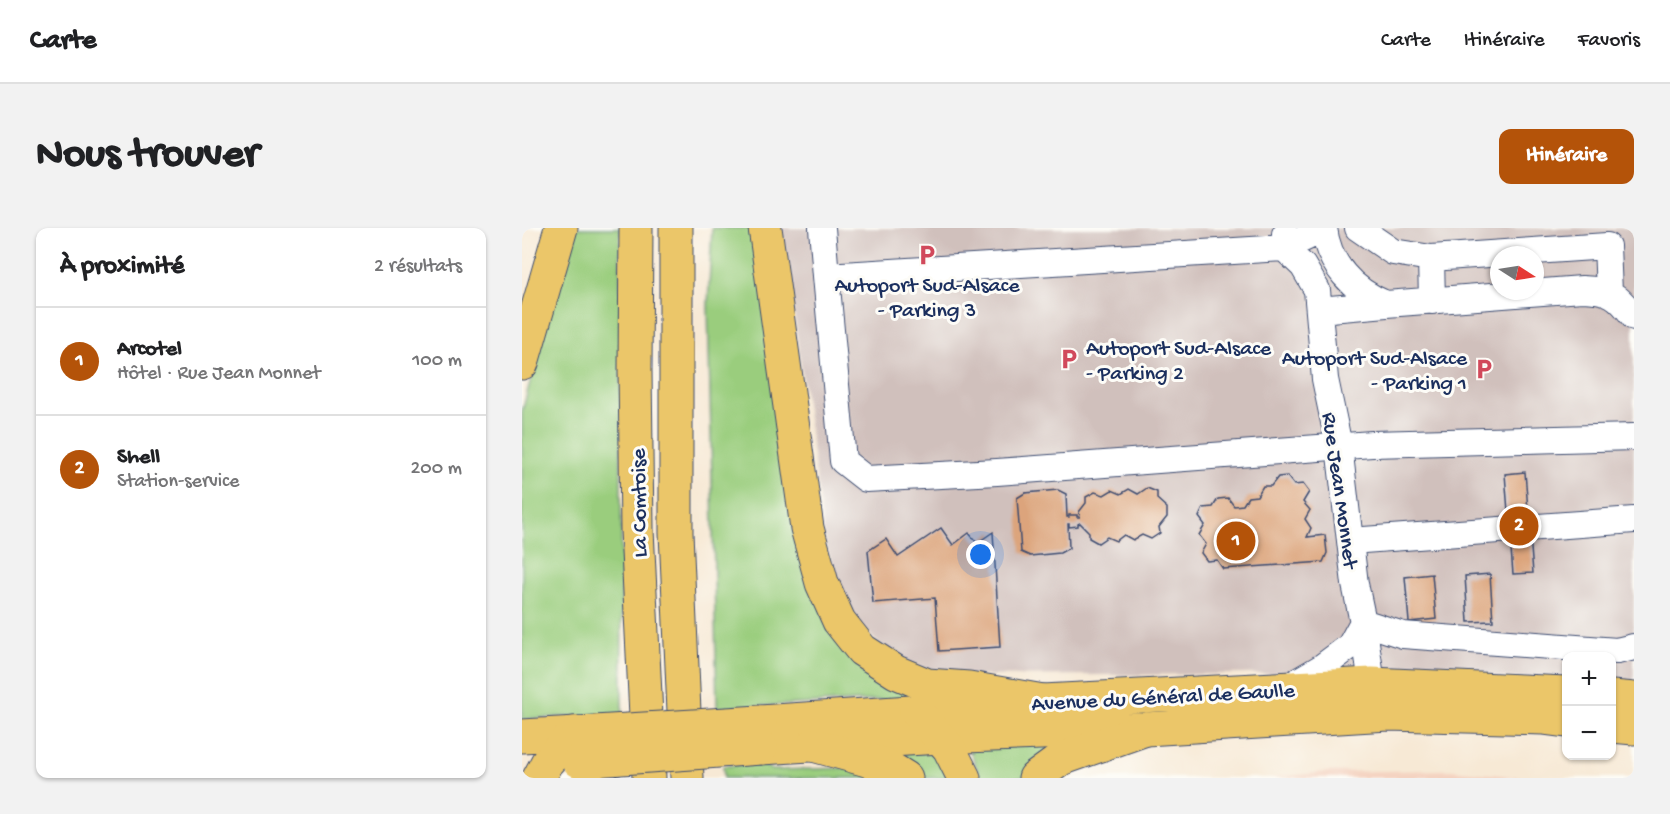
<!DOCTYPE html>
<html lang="fr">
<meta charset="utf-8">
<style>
body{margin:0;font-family:"Gochi Hand",sans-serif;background:#f2f2f2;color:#202124}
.controls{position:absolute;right:18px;bottom:18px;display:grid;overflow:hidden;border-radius:12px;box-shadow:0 2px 4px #0004}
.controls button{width:54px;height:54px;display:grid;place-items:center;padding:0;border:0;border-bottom:2px solid #e0e0e0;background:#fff;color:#202124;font:30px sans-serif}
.compass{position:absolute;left:968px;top:18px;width:54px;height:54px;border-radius:50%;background:#fff;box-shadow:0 2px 4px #0004;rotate:102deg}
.you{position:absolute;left:459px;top:327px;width:21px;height:21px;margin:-15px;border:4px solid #fff;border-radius:50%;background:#1a73e8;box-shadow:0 0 0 9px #1a73e833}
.badge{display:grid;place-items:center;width:39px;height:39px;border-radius:50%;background:#b45309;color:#fff;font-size:20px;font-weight:700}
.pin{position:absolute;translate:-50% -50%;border:3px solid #fff;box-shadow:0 2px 6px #0006}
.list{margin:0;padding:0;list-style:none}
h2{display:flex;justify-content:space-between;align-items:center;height:78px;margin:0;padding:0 24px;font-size:26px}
h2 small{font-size:20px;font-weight:400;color:#757577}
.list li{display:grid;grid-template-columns:39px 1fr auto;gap:18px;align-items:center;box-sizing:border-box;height:108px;padding:0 24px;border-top:2px solid #e0e0e0}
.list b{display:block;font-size:22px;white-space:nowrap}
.list p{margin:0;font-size:20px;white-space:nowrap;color:#757577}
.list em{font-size:20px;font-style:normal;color:#757577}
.map{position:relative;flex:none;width:1112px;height:550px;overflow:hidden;border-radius:12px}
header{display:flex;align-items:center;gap:36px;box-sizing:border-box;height:84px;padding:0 30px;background:#fff;border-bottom:2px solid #e0e0e0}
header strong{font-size:28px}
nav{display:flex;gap:33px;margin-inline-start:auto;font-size:21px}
.intro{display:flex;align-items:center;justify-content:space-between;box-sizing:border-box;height:144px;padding:0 36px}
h1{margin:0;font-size:42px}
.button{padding:15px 27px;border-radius:12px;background:#b45309;color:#fff;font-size:21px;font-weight:700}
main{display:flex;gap:36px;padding:0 36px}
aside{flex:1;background:#fff;border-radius:12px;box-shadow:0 2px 4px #0004}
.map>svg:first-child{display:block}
.built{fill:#f4d3c1}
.industrial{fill:#d0c0bc;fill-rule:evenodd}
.green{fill:#9acd7d;stroke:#5a7e6e;stroke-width:1.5}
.building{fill:#dca47b}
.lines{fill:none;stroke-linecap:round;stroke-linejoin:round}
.minor-casing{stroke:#3c4b70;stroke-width:28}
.major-casing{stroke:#3c4b70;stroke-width:35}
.highway-casing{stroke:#3c4b70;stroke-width:35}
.minor{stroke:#fff;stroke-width:26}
.major{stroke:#ebc669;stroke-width:33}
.highway{stroke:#ebc669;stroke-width:33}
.major-bridge-casing{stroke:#3c4b70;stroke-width:35;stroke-linecap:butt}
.major-bridge{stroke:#ebc669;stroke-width:33}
.labels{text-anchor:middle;stroke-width:6;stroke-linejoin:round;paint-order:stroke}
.poi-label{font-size:22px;fill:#1b2f5e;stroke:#fdfcf7}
.street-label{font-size:22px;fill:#1b2f5e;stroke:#fdfcf7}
</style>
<header>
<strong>Carte</strong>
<nav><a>Carte</a><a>Itinéraire</a><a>Favoris</a></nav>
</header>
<div class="intro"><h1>Nous trouver</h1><a class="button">Itinéraire</a></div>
<main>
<aside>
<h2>À proximité<small>2 résultats</small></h2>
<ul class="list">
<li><span class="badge">1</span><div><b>Arcotel</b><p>Hôtel · Rue Jean Monnet</p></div><em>100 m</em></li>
<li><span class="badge">2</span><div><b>Shell</b><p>Station-service</p></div><em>200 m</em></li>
</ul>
</aside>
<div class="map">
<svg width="1112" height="550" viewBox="0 0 1112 550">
<rect width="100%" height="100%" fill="#fdfcf7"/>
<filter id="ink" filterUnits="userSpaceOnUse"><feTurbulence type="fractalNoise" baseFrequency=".0167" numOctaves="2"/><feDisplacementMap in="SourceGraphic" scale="12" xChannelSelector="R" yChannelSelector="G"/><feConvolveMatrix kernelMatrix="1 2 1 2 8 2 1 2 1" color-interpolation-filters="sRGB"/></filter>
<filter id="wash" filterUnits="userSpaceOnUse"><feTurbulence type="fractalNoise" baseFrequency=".008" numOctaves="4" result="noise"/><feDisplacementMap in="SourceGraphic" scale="24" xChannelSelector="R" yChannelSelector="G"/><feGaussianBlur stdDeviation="1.35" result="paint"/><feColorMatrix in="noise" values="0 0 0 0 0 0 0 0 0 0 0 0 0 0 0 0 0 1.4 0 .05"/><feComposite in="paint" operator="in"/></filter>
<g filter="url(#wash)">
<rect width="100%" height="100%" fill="#f7e9d5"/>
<!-- built -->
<path class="built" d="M929 542 1008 550H748L804 544Z"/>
<!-- industrial -->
<path class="industrial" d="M260 0H1112V455L1090 454V428H1044V452L873 445 426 448 386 435 355 414 326 383 303 314ZM977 27H1013V63H977Z"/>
<!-- green -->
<path class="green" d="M49 0H98L100 486 0 491V184Z
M190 0H234L304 390 420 469 195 480 186 77Z
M552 513 499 550H459L446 519Z
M373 524 413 525 427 550H403L396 541Z
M240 536 250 542 327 540 359 550H202L201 538Z"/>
<g id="blocks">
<!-- building -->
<path class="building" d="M1003 244 1011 345 991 346 983 246Z
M765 248 772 257 781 256 787 264 781 274 788 282 783 291 789 300 785 309 803 307 805 325 801 334 701 341 695 332 685 333 679 325 684 316 677 307 683 297 677 289 681 280 691 279 696 271 706 270 712 278 721 277 726 269 735 268 741 258H749L756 249Z
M625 260 635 264V271L645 280V289L637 299 638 305 629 311 620 307 611 312 602 307 594 313 585 309 576 315 567 310V304L558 295 556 296V298L547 299V296H546L547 320 538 325 508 328 499 324 495 270 503 265 536 262 544 266 545 289H547V287H555V289H558L557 284 564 275V269L573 264 582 267 590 262 599 266 607 261 616 266Z
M419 300 431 317 447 305 455 315 471 304 478 419 417 423 413 370 351 375 346 323 364 311 376 329Z
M910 346 914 391 887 394 883 349Z
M968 346 971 393 946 394 943 348Z"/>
</g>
</g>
<g filter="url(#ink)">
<use href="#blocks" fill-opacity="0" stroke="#3c4b70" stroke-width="1.5"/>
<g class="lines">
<defs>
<path id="minor" d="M300 0 304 48 762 20 802 1
M802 0C806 36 831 63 864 76L1060 61C1088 62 1095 66 1112 89
M836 0 871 24 909 30 910 73
M763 6 762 20 781 38 795 62 803 151 817 218 833 356 841 394 850 456 859 472
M909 30 1085 18 1087 64
M304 48 321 233 344 251 475 244 850 216 1112 209
M797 82 864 76
M828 313 1112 292
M764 460 800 439 828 418 841 394 881 407 1095 423 1112 419"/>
<path id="major" d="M1090 469 1112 471
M238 494 434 481 521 473 850 456 1044 465
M1090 498 1112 500
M0 508 56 505
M239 520 418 509 624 501 866 486 1021 490 1044 493"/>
<path id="highway" d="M114 0 113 142 115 302 127 550
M154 0V305L165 550
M243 0 285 300 300 355 317 393 340 422 374 444 405 457 447 460 521 473
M0 135 39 0
M394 483 427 520 442 550
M291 517 363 537 384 550
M17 550 25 535 52 505
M513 550 539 531 624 501"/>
</defs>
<!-- minor casing -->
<use href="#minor" class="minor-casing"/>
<!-- major casing -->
<use href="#major" class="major-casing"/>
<!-- highway casing -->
<use href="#highway" class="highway-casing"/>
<!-- minor -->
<use href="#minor" class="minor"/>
<!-- major -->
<use href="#major" class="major"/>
<!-- highway -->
<use href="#highway" class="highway"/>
<defs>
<path id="major-bridge" d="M56 505 238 494
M57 533 239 520"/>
</defs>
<!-- major-bridge casing -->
<use href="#major-bridge" class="major-bridge-casing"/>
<!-- major-bridge -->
<use href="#major-bridge" class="major-bridge"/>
</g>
</g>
<!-- icons -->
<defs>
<symbol id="parking-bare" viewBox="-9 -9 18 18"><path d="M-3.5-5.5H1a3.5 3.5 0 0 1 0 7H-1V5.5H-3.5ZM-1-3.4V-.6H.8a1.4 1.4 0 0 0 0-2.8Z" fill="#d1495b" stroke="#fdfcf7" stroke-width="2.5" paint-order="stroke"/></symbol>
</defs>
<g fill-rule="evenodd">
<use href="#parking-bare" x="390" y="12" width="30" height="30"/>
<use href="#parking-bare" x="532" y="116" width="30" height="30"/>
<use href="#parking-bare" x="947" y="126" width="30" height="30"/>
</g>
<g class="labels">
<!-- poi labels -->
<g class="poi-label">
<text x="405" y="63">Autoport Sud-Alsace<tspan x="405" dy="25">- Parking 3</tspan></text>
<text x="564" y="126" text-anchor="start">Autoport Sud-Alsace<tspan x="564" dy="25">- Parking 2</tspan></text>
<text x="945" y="136" text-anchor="end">Autoport Sud-Alsace<tspan x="945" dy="25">- Parking 1</tspan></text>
</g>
<!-- street labels -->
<g class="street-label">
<text transform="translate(820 262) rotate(82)" y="8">Rue Jean Monnet</text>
<text transform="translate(115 275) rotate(-91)" y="8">La Comtoise</text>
<text transform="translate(641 467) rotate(-3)" y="8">Avenue du Général de Gaulle</text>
</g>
</g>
</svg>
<div class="controls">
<button>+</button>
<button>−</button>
</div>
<svg class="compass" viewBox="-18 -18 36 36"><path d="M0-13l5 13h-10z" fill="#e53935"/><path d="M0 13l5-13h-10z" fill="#757577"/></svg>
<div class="you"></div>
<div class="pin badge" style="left:714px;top:313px">1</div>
<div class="pin badge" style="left:997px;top:298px">2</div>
</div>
</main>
